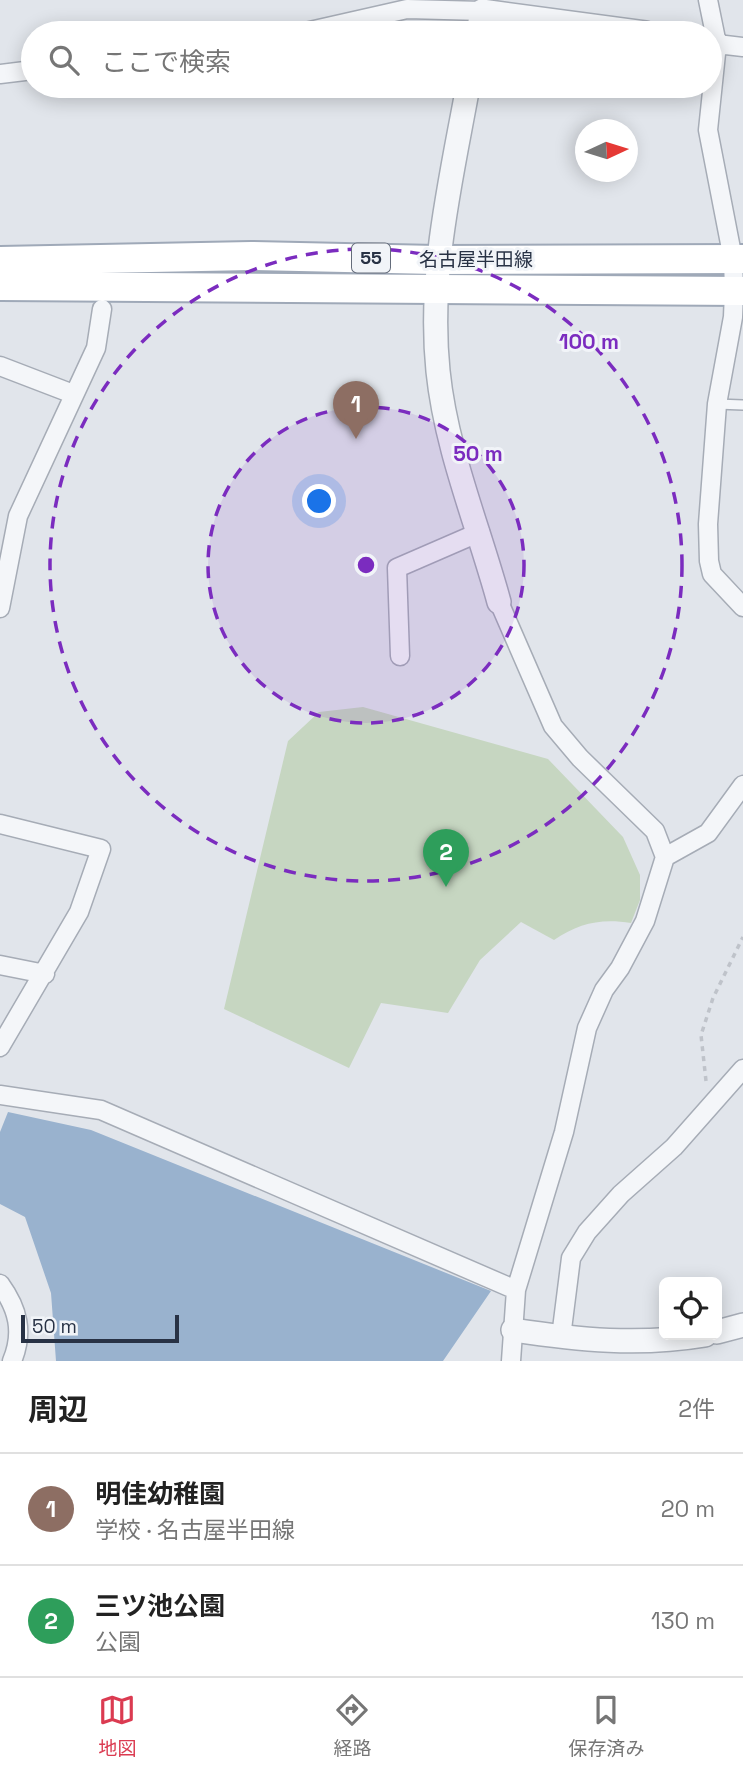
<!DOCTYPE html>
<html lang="ja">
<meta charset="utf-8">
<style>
body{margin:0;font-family:"Space Grotesk","Noto Sans JP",sans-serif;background:#f2f2f2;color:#222}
.controls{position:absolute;right:21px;bottom:21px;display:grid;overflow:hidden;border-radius:10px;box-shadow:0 4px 18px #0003}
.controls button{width:63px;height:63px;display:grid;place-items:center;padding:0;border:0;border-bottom:2px solid #e0e0e0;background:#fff;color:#222;font:35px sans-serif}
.compass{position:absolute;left:575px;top:119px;width:63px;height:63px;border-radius:50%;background:#fff;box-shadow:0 4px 18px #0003;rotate:86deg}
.scale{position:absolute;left:21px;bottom:18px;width:158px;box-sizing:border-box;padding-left:7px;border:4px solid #283245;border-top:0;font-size:19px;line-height:24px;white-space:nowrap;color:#283245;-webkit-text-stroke:5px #f1f4f8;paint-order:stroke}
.you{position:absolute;left:320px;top:502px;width:24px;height:24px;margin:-18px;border:5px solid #fff;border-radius:50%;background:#1a73e8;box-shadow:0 0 0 10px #1a73e833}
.badge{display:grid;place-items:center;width:46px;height:46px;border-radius:50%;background:#db3b51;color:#fff;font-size:23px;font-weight:700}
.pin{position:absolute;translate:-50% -58px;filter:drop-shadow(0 2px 4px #0008)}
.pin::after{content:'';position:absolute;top:37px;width:24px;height:21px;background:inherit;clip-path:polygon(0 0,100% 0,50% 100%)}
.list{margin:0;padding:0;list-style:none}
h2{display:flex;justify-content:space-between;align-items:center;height:91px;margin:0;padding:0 28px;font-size:30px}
h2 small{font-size:23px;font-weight:400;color:#767676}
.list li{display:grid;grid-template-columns:46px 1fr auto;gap:21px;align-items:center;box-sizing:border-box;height:112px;padding:0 28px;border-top:2px solid #e0e0e0}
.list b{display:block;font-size:26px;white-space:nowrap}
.list p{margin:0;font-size:23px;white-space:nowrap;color:#767676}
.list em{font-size:23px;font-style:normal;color:#767676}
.icon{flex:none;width:38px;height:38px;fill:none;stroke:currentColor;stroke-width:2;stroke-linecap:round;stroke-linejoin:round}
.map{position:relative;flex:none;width:743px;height:1361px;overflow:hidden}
.search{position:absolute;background:#fff;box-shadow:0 4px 18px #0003;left:21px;right:21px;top:21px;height:77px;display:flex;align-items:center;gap:18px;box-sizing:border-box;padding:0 24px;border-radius:38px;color:#767676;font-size:26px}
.sheet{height:315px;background:#fff}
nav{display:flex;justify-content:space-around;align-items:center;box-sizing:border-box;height:98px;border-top:2px solid #e0e0e0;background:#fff;font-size:19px;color:#767676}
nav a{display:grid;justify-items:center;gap:4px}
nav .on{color:#db3b51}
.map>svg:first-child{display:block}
.green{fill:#c6d6c1}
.water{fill:#99b2ce}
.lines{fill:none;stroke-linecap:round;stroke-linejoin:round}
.service-casing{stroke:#a6acb6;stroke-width:12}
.minor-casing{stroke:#a6acb6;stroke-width:21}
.tertiary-casing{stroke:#a6acb6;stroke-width:26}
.primary-casing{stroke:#9fa9b8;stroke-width:32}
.path{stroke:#bfc3ca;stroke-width:3.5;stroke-dasharray:5 5;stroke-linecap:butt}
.service{stroke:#f4f6f9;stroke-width:9}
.minor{stroke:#f4f6f9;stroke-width:18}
.tertiary{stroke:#f4f6f9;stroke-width:23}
.primary{stroke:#fff;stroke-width:28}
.ring{fill:none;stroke:#7b2cbf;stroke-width:3.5;stroke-dasharray:12 9}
.labels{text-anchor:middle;stroke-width:6;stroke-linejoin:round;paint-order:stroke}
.shield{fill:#f1f4f8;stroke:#646c7b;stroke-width:2}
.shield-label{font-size:18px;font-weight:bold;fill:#283245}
.street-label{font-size:19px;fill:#283245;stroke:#f1f4f8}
.centre{fill:#7b2cbf;stroke:#f1f4f8;stroke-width:3.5}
.ring-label{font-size:21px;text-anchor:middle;font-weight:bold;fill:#7b2cbf;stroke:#f1f4f8;stroke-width:6;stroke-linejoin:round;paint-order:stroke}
</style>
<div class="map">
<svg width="743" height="1361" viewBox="0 0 743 1361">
<rect width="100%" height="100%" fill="#e1e5eb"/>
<!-- green -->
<path class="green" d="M363 707 548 759 623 837 640 875V900L631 923C601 918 579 923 554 940L521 922 480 960 448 1013 381 1003 349 1068 224 1009 288 741 319 712Z"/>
<!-- water -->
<path class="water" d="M8 1112 91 1130 491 1291 443 1361H56L51 1293 25 1217 0 1204V1132Z"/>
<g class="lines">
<defs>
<path id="service" d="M717 404 743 405"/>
<path id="minor" d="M708 0 717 44 708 130 733 259 734 291 733 317 717 404 708 524 709 561 712 574 743 607
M301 33 407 9 482 11
M717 44 743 47
M0 74 33 70
M0 366 73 394
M499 602 553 726 580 758 655 831 665 857 645 921 620 968 604 990 587 1028 564 1132 516 1290 511 1361
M0 608 18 516 96 348 102 309
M400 656 397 568 480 532
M0 824 101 849 79 912 0 1047
M665 857 708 833 743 785
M0 965 45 974
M0 1095 101 1110 516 1290
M0 1284C18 1309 24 1332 12 1361
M561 1337 571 1258 587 1232 621 1194 674 1147 743 1069"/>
<path id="tertiary" d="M478 33 482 11 645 33
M710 43 717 44
M468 86C451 180 428 274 438 371 446 450 478 525 499 602
M513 1330C579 1340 639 1346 705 1335
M717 1332 743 1325"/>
<path id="primary" d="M0 261 251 256 436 260 743 259
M0 286 743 291"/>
</defs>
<!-- service casing -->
<use href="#service" class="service-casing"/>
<!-- minor casing -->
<use href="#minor" class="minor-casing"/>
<!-- tertiary casing -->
<use href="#tertiary" class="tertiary-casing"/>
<!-- primary casing -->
<use href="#primary" class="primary-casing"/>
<!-- path -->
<path class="path" d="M706 1081 701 1035 713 998 743 937"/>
<!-- service -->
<use href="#service" class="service"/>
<!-- minor -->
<use href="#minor" class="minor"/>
<!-- tertiary -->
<use href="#tertiary" class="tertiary"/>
<!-- primary -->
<use href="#primary" class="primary"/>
</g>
<!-- distance rings -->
<circle cx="366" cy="565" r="158" fill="#7b2cbf" fill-opacity=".12"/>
<g class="ring">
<circle cx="366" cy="565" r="158"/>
<circle cx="366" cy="565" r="316"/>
</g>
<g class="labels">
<!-- shield labels -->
<rect class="shield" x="352" y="243.5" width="38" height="29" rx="5"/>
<g class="shield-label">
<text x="371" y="264">55</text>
</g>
<!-- street labels -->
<g class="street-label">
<text x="476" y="266">名古屋半田線</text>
</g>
</g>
<circle cx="366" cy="565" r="10" class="centre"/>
<g class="ring-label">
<text x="589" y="349">100 m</text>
<text x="478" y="461">50 m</text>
</g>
</svg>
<div class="controls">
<button><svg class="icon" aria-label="locate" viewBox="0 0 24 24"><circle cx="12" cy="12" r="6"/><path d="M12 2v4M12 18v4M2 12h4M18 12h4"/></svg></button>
</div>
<svg class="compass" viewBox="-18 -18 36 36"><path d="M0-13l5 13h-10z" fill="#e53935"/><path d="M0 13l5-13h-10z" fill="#767676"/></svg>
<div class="scale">50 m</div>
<div class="you"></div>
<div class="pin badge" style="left:356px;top:439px;background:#8d6e63">1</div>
<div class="pin badge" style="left:446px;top:887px;background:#2e9e5b">2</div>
<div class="search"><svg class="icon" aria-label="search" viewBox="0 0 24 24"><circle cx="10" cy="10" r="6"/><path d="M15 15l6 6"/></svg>ここで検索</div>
</div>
<section class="sheet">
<h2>周辺<small>2件</small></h2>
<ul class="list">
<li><span class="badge" style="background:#8d6e63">1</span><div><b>明佳幼稚園</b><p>学校 · 名古屋半田線</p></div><em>20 m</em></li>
<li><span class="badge" style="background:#2e9e5b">2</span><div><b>三ツ池公園</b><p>公園</p></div><em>130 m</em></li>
</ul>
</section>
<nav>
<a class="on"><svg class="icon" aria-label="map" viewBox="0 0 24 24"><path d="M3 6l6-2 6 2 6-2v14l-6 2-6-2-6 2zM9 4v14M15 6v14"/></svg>地図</a>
<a><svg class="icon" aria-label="directions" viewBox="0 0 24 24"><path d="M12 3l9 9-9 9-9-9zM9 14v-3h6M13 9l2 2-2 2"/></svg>経路</a>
<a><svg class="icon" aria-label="saved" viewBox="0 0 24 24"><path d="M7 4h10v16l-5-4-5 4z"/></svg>保存済み</a>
</nav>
